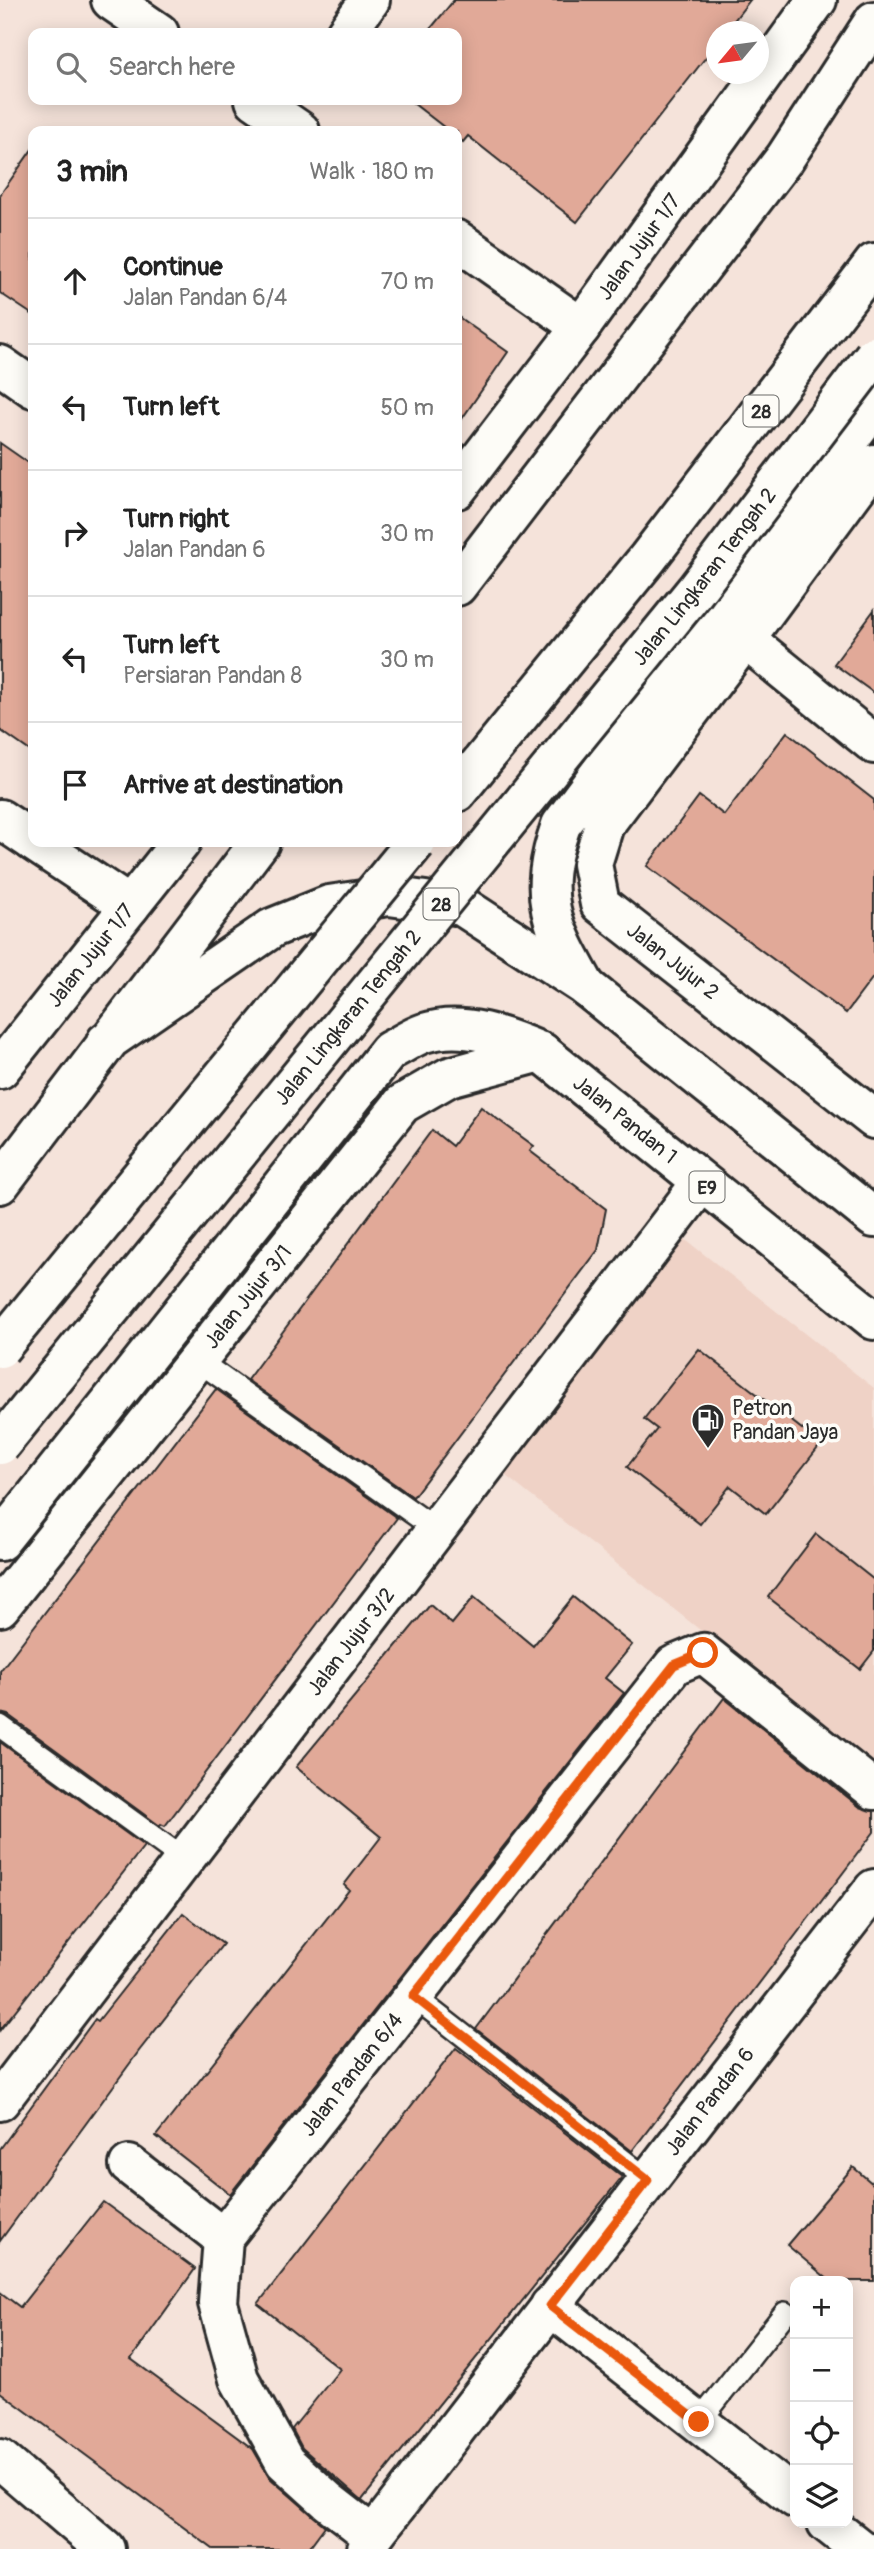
<!DOCTYPE html>
<meta charset="utf-8">
<style>
body{margin:0;font-family:Pangolin,sans-serif;background:#f2f2f2;color:#222}
.controls{position:absolute;right:21px;bottom:21px;display:grid;overflow:hidden;border-radius:14px;box-shadow:0 4px 18px #0003}
.controls button{width:63px;height:63px;display:grid;place-items:center;padding:0;border:0;border-bottom:2px solid #e0e0e0;background:#fff;color:#222;font:35px sans-serif}
.compass{position:absolute;left:706px;top:21px;width:63px;height:63px;border-radius:50%;background:#fff;box-shadow:0 4px 18px #0003;rotate:241deg}
.stop{position:absolute;width:21px;height:21px;margin:-16px;border:5px solid #ea580c;border-radius:50%;background:#fff}
.stop.end{background:#ea580c;border-color:#fff;box-shadow:0 2px 7px #0008}
.list{margin:0;padding:0;list-style:none}
h2{display:flex;justify-content:space-between;align-items:center;height:91px;margin:0;padding:0 28px;font-size:30px}
h2 small{font-size:23px;font-weight:400;color:#767676}
.list li{display:grid;grid-template-columns:46px 1fr auto;gap:21px;align-items:center;box-sizing:border-box;height:126px;padding:0 28px;border-top:2px solid #e0e0e0}
.list b{display:block;font-size:26px;white-space:nowrap}
.list p{margin:0;font-size:23px;white-space:nowrap;color:#767676}
.list em{font-size:23px;font-style:normal;color:#767676}
.icon{flex:none;width:38px;height:38px;fill:none;stroke:currentColor;stroke-width:2;stroke-linecap:round;stroke-linejoin:round}
.map{position:relative;flex:none;width:874px;height:2549px;overflow:hidden}
.search{position:absolute;background:#fff;box-shadow:0 4px 18px #0003;left:28px;top:28px;width:434px;height:77px;display:flex;align-items:center;gap:18px;box-sizing:border-box;padding:0 24px;border-radius:14px;color:#767676;font-size:26px}
.panel{position:absolute;background:#fff;box-shadow:0 4px 18px #0003;left:28px;top:126px;width:434px;height:721px;border-radius:14px}
.map>svg:first-child{display:block}
.built{fill:#efd2c6}
.building{fill:#e1a998;stroke:#2b2b2b;stroke-width:2}
.lines{fill:none;stroke-linecap:round;stroke-linejoin:round}
.service-casing{stroke:#2b2b2b;stroke-width:26}
.minor-casing{stroke:#2b2b2b;stroke-width:44}
.trunk-casing{stroke:#2b2b2b;stroke-width:44}
.motorway-casing{stroke:#2b2b2b;stroke-width:44}
.service{stroke:#fdfcf7;stroke-width:21}
.minor{stroke:#fdfcf7;stroke-width:38}
.trunk{stroke:#fdfcf7;stroke-width:38}
.motorway{stroke:#fdfcf7;stroke-width:38}
.trunk-bridge-casing{stroke:#2b2b2b;stroke-width:44;stroke-linecap:butt}
.trunk-bridge{stroke:#fdfcf7;stroke-width:38}
.route{stroke:#ea580c;stroke-width:9}
.labels{text-anchor:middle;stroke-width:7;stroke-linejoin:round;paint-order:stroke}
.shield{fill:#fdfcf7;stroke:#6a6a68;stroke-width:2}
.shield-label{font-size:19px;font-weight:bold;fill:#2b2b2b}
.street-label{font-size:21px;fill:#2b2b2b;stroke:#fdfcf7}
.poi-label{font-size:21px;fill:#2b2b2b;stroke:#fdfcf7;text-anchor:start}
</style>
<div class="map">
<svg width="874" height="2549" viewBox="0 0 874 2549">
<rect width="100%" height="100%" fill="#f5e3da"/>
<filter id="ink" filterUnits="userSpaceOnUse"><feTurbulence type="fractalNoise" baseFrequency=".0143" numOctaves="2"/><feDisplacementMap in="SourceGraphic" scale="14" xChannelSelector="R" yChannelSelector="G"/><feConvolveMatrix kernelMatrix="1 2 1 2 8 2 1 2 1" color-interpolation-filters="sRGB"/></filter>
<g filter="url(#ink)">
<!-- built -->
<path class="built" d="M682 1237 874 1388V1768L501 1472Z"/>
<!-- building -->
<path class="building" d="M454 0H750L725 32H717V43L577 222 468 136 463 142 457 137V131H449L409 100H457V33H427Z
M33 148V315L0 293V195Z
M457 316 508 352 457 426Z
M0 443 33 466V753L0 730Z
M874 610V693L834 664Z
M787 732 874 800V976L846 1013 647 866 699 796 724 815Z
M481 1107 534 1146 530 1151 606 1209 598 1250 413 1497 247 1380 432 1130 452 1146Z
M699 1349 821 1444 766 1514 730 1486 700 1524 627 1467 657 1429 644 1419Z
M216 1389 397 1518 165 1826 161 1824 160 1826 8 1715 0 1713V1671Z
M816 1534 874 1580V1651L860 1669 768 1597Z
M474 1597 533 1646 573 1597 632 1645 605 1678 624 1693 230 2194 156 2136 349 1890 344 1885 381 1837 296 1767 430 1605 452 1624Z
M724 1698 860 1807 874 1811V1832L632 2151 476 2029Z
M0 1742 144 1846 0 2030Z
M183 1913 223 1944 139 2051 0 2241V2149L95 2019 98 2021Z
M456 2048 622 2177 362 2500 302 2448 292 2429 340 2369 258 2304Z
M853 2167 874 2185V2281H830L787 2245Z
M103 2202 195 2269 131 2359 253 2449 270 2478 325 2526 308 2549H213L0 2392V2292L20 2307Z"/>
<g class="lines">
<defs>
<path id="service" d="M197 1360 437 1530
M0 1726 185 1860
M413 1996 648 2180
M699 2422 785 2313"/>
<g id="minor">
<path d="M111 0 159 33"/>
<path d="M346 33 370 0"/>
<path d="M255 100 300 131"/>
<path d="M457 240 581 327"/>
<path d="M0 365 33 388"/>
<path id="s1" d="M874 464 745 639 604 825 592 864 600 904 874 1119"/>
<path id="s2" d="M457 489 581 327 817 0"/>
<path d="M745 639 874 744"/>
<path d="M0 819 33 841"/>
<path d="M34 842 130 906"/>
<path id="s3" d="M0 1069 181 842"/>
<path id="s4" d="M0 1607 402 1104 449 1077 541 1052"/>
<path id="s5" d="M0 2101 701 1183"/>
<path d="M129 2165 223 2238"/>
<path d="M550 2306 795 2498"/>
<path d="M0 2459 105 2549"/>
<path d="M827 2523 860 2549"/>
<path id="s6" d="M373 2536 328 2501 285 2462 239 2379 218 2303 223 2238 674 1665 703 1653 874 1790"/>
<path id="s7" d="M367 2549 373 2536 874 1889"/>
</g>
<path id="trunk" d="M457 586 785 158 874 21
M457 792 648 558 874 263
M586 987C551 925 536 897 561 825L874 406
M106 1042 272 928 329 905 389 896 462 906 582 984
M0 1184 260 842
M0 1541 389 1051C401 1045 412 1037 424 1033 463 1020 505 1037 541 1052"/>
<g id="motorway">
<path d="M586 987 874 1218"/>
<path id="s8" d="M541 1052 874 1320"/>
</g>
</defs>
<!-- service casing -->
<use href="#service" class="service-casing"/>
<!-- minor casing -->
<use href="#minor" class="minor-casing"/>
<!-- trunk casing -->
<use href="#trunk" class="trunk-casing"/>
<!-- motorway casing -->
<use href="#motorway" class="motorway-casing"/>
<!-- service -->
<use href="#service" class="service"/>
<!-- minor -->
<use href="#minor" class="minor"/>
<!-- trunk -->
<use href="#trunk" class="trunk"/>
<!-- motorway -->
<use href="#motorway" class="motorway"/>
<defs>
<g id="trunk-bridge">
<path d="M0 1348 416 842"/>
<path id="s9" d="M0 1445 695 591 874 356"/>
</g>
</defs>
<!-- trunk-bridge casing -->
<use href="#trunk-bridge" class="trunk-bridge-casing"/>
<!-- trunk-bridge -->
<use href="#trunk-bridge" class="trunk-bridge"/>
</g>
</g>
<g class="lines" filter="url(#ink)">
<!-- route -->
<path class="route" d="M699 2422 550 2306 648 2180 413 1996 674 1665 703 1653"/>
</g>
<!-- icons -->
<defs>
<symbol id="fuel-pin" viewBox="-11 -11 22 30"><path d="M0 17L-7.5 6A9.5 9.5 0 1 1 7.5 6Z" fill="#2b2b2b" stroke="#fdfcf7"/><path d="M-5.5-6h7V0h2V4h1.3V-2.5L3-4.5l.8-.8L6-3V5H2.5V1h-1V6h-7ZM-4.2-4.7v3.2H.2V-4.7Z" fill="#fff"/></symbol>
</defs>
<g fill-rule="evenodd">
<use href="#fuel-pin" x="689" y="1401" width="38" height="52"/>
</g>
<g class="labels">
<!-- shield labels -->
<g class="shield">
<rect x="743.5" y="395.5" width="35" height="31" rx="5"/>
<rect x="423.5" y="888.5" width="35" height="31" rx="5"/>
<rect x="689.5" y="1171.5" width="35" height="31" rx="5"/>
</g>
<g class="shield-label">
<text x="761" y="418">28</text>
<text x="441" y="911">28</text>
<text x="707" y="1194">E9</text>
</g>
<!-- street labels -->
<g class="street-label">
<text dy="7" stroke="none"><textPath href="#s2" startOffset="303">Jalan Jujur 1/7</textPath></text>
<text dy="7" stroke="none"><textPath href="#s9" startOffset="1118">Jalan Lingkaran Tengah 2</textPath></text>
<text dy="7" stroke="none"><textPath href="#s3" startOffset="145">Jalan Jujur 1/7</textPath></text>
<text dy="7" stroke="none"><textPath href="#s1" startOffset="625">Jalan Jujur 2</textPath></text>
<text dy="7" stroke="none"><textPath href="#s9" startOffset="551">Jalan Lingkaran Tengah 2</textPath></text>
<text dy="7" stroke="none"><textPath href="#s8" startOffset="108">Jalan Pandan 1</textPath></text>
<text dy="7" stroke="none"><textPath href="#s4" startOffset="397">Jalan Jujur 3/1</textPath></text>
<text dy="7" stroke="none"><textPath href="#s5" startOffset="578">Jalan Jujur 3/2</textPath></text>
<text dy="7" stroke="none"><textPath href="#s6" startOffset="562">Jalan Pandan 6/4</textPath></text>
<text dy="7" stroke="none"><textPath href="#s7" startOffset="564">Jalan Pandan 6</textPath></text>
</g>
<!-- poi labels -->
<g class="poi-label">
<text x="732" y="1415">Petron<tspan x="732" dy="24">Pandan Jaya</tspan></text>
</g>
</g>
</svg>
<div class="controls">
<button>+</button>
<button>−</button>
<button><svg class="icon" aria-label="locate" viewBox="0 0 24 24"><circle cx="12" cy="12" r="6"/><path d="M12 2v4M12 18v4M2 12h4M18 12h4"/></svg></button>
<button><svg class="icon" aria-label="layers" viewBox="0 0 24 24"><path d="M12 4l9 5-9 5-9-5zM3 14l9 5 9-5"/></svg></button>
</div>
<svg class="compass" viewBox="-18 -18 36 36"><path d="M0-13l5 13h-10z" fill="#e53935"/><path d="M0 13l5-13h-10z" fill="#767676"/></svg>
<div class="stop" style="left:703px;top:1653px"></div>
<div class="stop end" style="left:699px;top:2422px"></div>
<div class="search"><svg class="icon" aria-label="search" viewBox="0 0 24 24"><circle cx="10" cy="10" r="6"/><path d="M15 15l6 6"/></svg>Search here</div>
<section class="panel">
<h2>3 min<small>Walk · 180 m</small></h2>
<ul class="list">
<li><svg class="icon" aria-label="ahead" viewBox="0 0 24 24"><path d="M12 20V5M6 11l6-6 6 6"/></svg><div><b>Continue</b><p>Jalan Pandan 6/4</p></div><em>70 m</em></li>
<li><svg class="icon" aria-label="left" viewBox="0 0 24 24"><path d="M17 20v-9H6M10 6l-5 5 5 5"/></svg><div><b>Turn left</b></div><em>50 m</em></li>
<li><svg class="icon" aria-label="right" viewBox="0 0 24 24"><path d="M7 20v-9h11M14 6l5 5-5 5"/></svg><div><b>Turn right</b><p>Jalan Pandan 6</p></div><em>30 m</em></li>
<li><svg class="icon" aria-label="left" viewBox="0 0 24 24"><path d="M17 20v-9H6M10 6l-5 5 5 5"/></svg><div><b>Turn left</b><p>Persiaran Pandan 8</p></div><em>30 m</em></li>
<li><svg class="icon" aria-label="arrive" viewBox="0 0 24 24"><path d="M6 21V4h12l-3 4 3 4H6"/></svg><div><b>Arrive at destination</b></div></li>
</ul>
</section>
</div>
